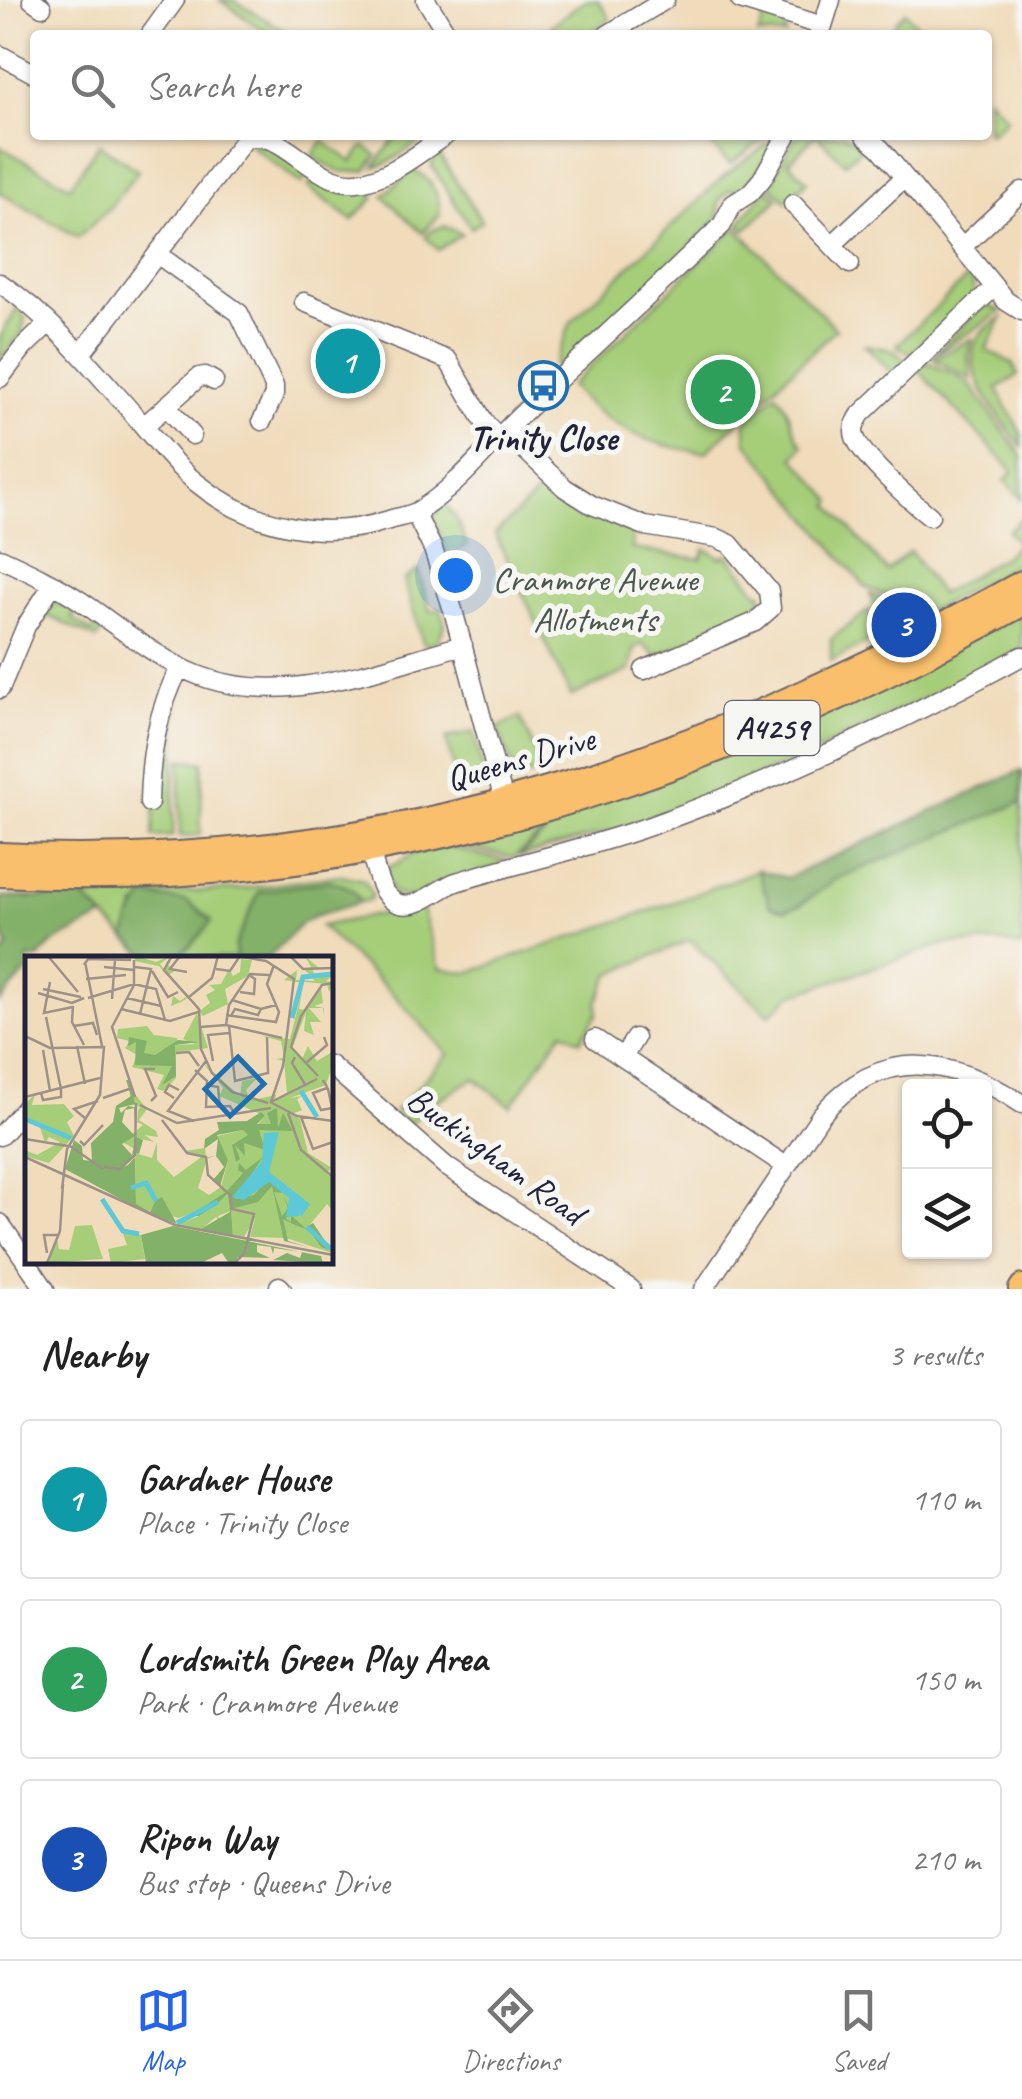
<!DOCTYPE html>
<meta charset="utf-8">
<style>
body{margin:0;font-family:Caveat,sans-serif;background:#f2f2f2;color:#222}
.controls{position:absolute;right:30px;bottom:30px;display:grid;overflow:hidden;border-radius:10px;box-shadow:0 2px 8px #0004}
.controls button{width:90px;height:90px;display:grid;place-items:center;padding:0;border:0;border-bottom:2px solid #e0e0e0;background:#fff;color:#222;font:50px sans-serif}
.you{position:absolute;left:455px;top:575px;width:35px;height:35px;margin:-25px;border:8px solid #fff;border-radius:50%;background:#1a73e8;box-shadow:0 0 0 15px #1a73e833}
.badge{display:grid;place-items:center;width:65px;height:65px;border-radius:50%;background:#2563eb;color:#fff;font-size:32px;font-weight:700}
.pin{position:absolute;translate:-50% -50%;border:5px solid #fff;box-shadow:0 2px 10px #0006}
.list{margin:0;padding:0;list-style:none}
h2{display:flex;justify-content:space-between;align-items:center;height:130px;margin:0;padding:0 40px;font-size:42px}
h2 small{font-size:32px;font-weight:400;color:#767676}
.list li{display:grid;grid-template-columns:65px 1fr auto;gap:30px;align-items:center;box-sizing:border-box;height:160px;margin:0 20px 20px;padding:0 20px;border:2px solid #e0e0e0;border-radius:10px}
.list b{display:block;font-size:38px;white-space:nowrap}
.list p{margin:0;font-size:32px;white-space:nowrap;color:#767676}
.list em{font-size:32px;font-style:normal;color:#767676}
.icon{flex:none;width:55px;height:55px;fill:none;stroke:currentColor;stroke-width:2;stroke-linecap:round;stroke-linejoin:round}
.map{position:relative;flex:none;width:1022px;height:1289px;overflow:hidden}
.search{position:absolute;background:#fff;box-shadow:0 2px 8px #0004;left:30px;right:30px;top:30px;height:110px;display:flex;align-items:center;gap:25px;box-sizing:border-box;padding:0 35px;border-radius:10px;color:#767676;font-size:38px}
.sheet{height:670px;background:#fff}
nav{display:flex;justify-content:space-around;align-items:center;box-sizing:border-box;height:140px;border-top:2px solid #e0e0e0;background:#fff;font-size:28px;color:#767676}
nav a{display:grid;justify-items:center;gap:5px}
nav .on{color:#2563eb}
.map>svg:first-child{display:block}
.green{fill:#a6ce79;stroke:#64785a;stroke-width:2.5}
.forest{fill:#84b169;stroke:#536a52;stroke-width:2.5}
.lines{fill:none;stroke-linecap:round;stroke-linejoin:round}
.minor-casing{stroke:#6a6367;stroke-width:21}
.major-casing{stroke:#6a6367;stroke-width:26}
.minor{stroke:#fff;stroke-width:18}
.major{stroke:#f9bf6d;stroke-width:22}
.labels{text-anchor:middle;stroke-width:10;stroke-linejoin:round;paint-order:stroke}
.shield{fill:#f6f6f2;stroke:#626272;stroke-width:2.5}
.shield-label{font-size:32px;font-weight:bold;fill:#22223b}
.poi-label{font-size:35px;font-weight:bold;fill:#22223b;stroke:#f6f6f2}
.park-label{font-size:35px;fill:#4a564e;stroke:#f6f6f2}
.street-label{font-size:35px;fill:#22223b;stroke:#f6f6f2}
.inset-river{fill:none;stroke:#5dc8d6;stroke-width:5}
.inset-road{fill:none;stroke:#9e9187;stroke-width:2.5}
.view{fill:#1f6fb2;fill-opacity:0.15;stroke:#1f6fb2;stroke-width:5}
.inset-edge{fill:none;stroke:#22223b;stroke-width:5}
</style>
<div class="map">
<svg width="1022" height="1289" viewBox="0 0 1022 1289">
<rect width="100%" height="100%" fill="#f6f6f2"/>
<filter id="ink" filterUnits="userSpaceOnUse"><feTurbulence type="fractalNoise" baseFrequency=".01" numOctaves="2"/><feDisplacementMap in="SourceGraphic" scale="20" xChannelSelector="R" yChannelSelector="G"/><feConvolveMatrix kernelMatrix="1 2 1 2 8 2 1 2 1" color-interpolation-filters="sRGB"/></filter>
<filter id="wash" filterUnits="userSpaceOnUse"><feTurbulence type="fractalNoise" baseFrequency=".0048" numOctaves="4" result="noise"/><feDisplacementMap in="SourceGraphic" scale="40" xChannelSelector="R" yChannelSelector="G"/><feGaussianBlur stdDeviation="2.25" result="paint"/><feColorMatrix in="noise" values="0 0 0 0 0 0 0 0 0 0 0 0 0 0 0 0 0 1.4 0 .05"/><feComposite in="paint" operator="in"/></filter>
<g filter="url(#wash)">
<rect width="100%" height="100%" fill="#f0dbba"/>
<!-- green -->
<path class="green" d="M220 0H233L292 35H263V30Z
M585 0H598L610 19 587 35H558L551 26Z
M905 12 927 35H897L893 31 896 21Z
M764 17 785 22 786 35H758Z
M987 97 1007 118 990 134 987 131Z
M397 135H431L387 163 374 167Z
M701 135H769L730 164Z
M780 135 758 174 741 190H730L719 200V219L561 372 554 365 571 322 725 175Z
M796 135H816L789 162 807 181 786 201 770 185Z
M816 135H844L863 147 845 163Z
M323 141 352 162 364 146 377 155 366 171 339 172 312 156Z
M263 143 309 174 301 184 250 145Z
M99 144 138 171 109 209 78 237 0 193V147L70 186Z
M439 154 482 221 471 228 432 167 433 158Z
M412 170C429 175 443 198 439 216L422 233 383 196Z
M314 179 337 189H367L375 197 352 220 308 187Z
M767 188 778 199 745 230 739 224Z
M444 226 462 234 438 250 425 236 432 230Z
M736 227 836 329 706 452C652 448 606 426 570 386Z
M971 274 975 297 911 354 897 345Z
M989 306 1002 311 931 357 982 308Z
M17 309 25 318 22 333 0 359V337Z
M1002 318 986 350 1012 363 1018 375 997 389 1022 435V447C1003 421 952 365 982 332 987 327 996 322 1002 318Z
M972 339 968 355 971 379 934 359Z
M865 345 891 349 906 360 892 373Z
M926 362 957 375 972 387 1022 456V499L1005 481 1013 471 918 370Z
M776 393C794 413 788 426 803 446L794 457 833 501 830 505 887 571 910 551 940 594 1005 556 1018 543 1008 531 1022 518V561L927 612 865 587 746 441V422Z
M548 483 584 509 633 534 632 549 701 559 705 548 721 558 727 554 757 591 763 594 758 612 656 656 643 644 635 648 630 670 571 696 495 534Z
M443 503 457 519 467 545 449 556 432 518Z
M418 570 430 611 441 609 445 625 437 642 424 645 404 580Z
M870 594 919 615 883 633Z
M59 602 77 611 72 618 92 632 97 625 103 629 97 639 44 614 52 605Z
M869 610 879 636 831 661V639Z
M1022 614V651L809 755 633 825 519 857 571 811Z
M176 688 173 836 153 837 156 772Z
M520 717 544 772 525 775 512 765 497 728Z
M474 732 485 777 479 787 467 791 456 777 446 738Z
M180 760 203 762 200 835 180 836Z
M1022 802V947L1003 942 944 944 791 995 769 1015 690 940 610 974 597 1003 598 1013 580 1041 563 1031 511 1106 474 1078 427 1107 410 1124 395 1111 448 1054 394 995 321 926 421 906 440 968 467 973 686 898 758 870 770 906 800 905 836 879Z
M565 813 514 858 453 844Z
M445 846 509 862 412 898 393 894 385 872 388 868 422 849Z
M341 875 364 880 372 895 370 900 360 902C354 887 343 884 328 881L236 959 175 957 191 946 136 906 126 938 83 897 243 889Z"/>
<!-- forest -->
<path class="forest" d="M1022 770V802L836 879 800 905 785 910 770 906 758 870 787 878Z
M328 881C343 884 354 887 360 902L314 916 302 923 267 959H236L235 945 259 892Z
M145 896 187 901 212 921C191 945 184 959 150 959L126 938 130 920Z
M1 897H83L104 917 51 944 38 959H28L27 971 0 1002V957L8 947 0 928Z"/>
</g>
<g filter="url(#ink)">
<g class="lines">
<defs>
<path id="minor" d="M32 0 42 7
M426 0 448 35
M740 0 823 26
M150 35 175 0
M607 35 665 0
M820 35 831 0
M0 55 35 74
M865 135 881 149 1006 301 1022 311
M793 204 832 245
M962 247 1022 191
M157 254 239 313 274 386V395L262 421
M850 264 832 245 904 178
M0 283C53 319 93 368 135 416 154 438 173 464 197 483 250 526 323 542 389 520 398 517 410 516 418 511 459 486 489 445 523 413 589 350 657 289 722 225L733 204 750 193 762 179 787 135
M304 302 448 360 485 423 499 439
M81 354 245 139C284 126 312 186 357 182 389 179 420 152 446 135
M0 378 23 348 49 323
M166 406 192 435
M144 426 199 377 205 376 214 381
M506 432 565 488 592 505 645 526 717 538 730 544 769 591 771 608 755 622 644 670
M415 513 433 549 453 610 507 812
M930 516C912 502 862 457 855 437 852 428 856 422 861 414L994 287
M0 558C28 571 56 584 82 602 113 623 144 648 178 666 269 715 372 670 463 645
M0 689 26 626 53 584
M149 803C150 755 157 711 180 667
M371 853C376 870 380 899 400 904 419 909 439 888 456 882 519 863 584 849 647 827 777 781 901 722 1022 656
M595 1039 786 1166
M623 1057 635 1038
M330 1065 447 1167 631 1289
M0 1136 28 1105
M0 1223 45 1289
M279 1286 282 1289
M704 1289 821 1115C882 1044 952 1058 1022 1104"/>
<path id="major" d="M0 854C381 872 692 764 1022 582
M0 875C370 895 702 783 1022 605
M1020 1289 1022 1286"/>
</defs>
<!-- minor casing -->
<use href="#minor" class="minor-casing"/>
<!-- major casing -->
<use href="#major" class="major-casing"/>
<!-- minor -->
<use href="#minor" class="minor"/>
<!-- major -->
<use href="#major" class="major"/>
</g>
</g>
<!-- icons -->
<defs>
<symbol id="bus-ring" viewBox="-11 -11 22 22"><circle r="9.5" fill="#f6f6f2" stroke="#1f6fb2" stroke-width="1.5"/><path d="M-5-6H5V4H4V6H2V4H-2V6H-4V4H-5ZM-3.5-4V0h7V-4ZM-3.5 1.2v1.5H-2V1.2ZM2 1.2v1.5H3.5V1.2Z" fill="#1f6fb2"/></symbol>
</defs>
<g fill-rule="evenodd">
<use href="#bus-ring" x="516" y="358" width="55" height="55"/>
</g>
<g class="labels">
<!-- shield labels -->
<rect class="shield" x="724.5" y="701" width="95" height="54" rx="8"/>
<g class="shield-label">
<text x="772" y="739">A4259</text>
</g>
<!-- poi labels -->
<g class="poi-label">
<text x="543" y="450">Trinity Close</text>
</g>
<!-- park labels -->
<g class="park-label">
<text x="595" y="591">Cranmore Avenue<tspan x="595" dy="40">Allotments</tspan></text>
</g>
<!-- street labels -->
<g class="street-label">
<text transform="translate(520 758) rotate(-16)" y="12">Queens Drive</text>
<text transform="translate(496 1155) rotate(36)" y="12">Buckingham Road</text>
</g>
</g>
<!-- overview -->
<g transform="translate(25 956)">
<rect width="308" height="308" fill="#f0dbba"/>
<path d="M111 0 131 6 145 0 135 8 138 12H140L141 7 145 2 148 0 142 8 150 15 143 19 176 54 185 47 181 39 190 34 184 29 196 28 204 13 208 20 215 16 216 3 227 4 223 20 200 33 203 48 178 60 163 42 156 46 146 50 148 40 155 45 161 41 134 10 109 5ZM280 0 295 13H287L292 23 294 20H307L301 25 307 26V30L304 36 302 28 279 26 274 53 281 54 296 32 298 47 289 50 299 52V60L298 52H284L296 66H285L289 79 279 75 281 56 267 93 277 103 283 90 292 105 307 96V111L301 129 265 142 277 140 272 143 277 154 267 158 275 163 283 197 307 212 301 217 307 222V254L302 248 283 271 307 297 261 282 225 281 230 262 219 281 208 279 206 255 193 260 203 276 191 261 174 275 151 269 174 260 183 251 154 262 142 259 135 243 124 256 111 252 84 237 111 249 110 193 97 186 118 169 112 166 113 155 115 151 106 148 104 131 122 153 114 164 131 175 133 181 120 179 129 186 116 183 113 198 127 202 132 186V204L149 221 175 202V199H164L160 195 180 192 181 202 191 199 182 203 173 232 184 239 196 231 203 204 192 180 218 174 224 179 240 160 194 140 198 132 178 107 215 140 217 125 232 122 221 134 224 141 230 134 227 144 251 139 255 129 250 143 262 137 259 105 251 103 259 102 256 85 237 80 265 83 279 27 259 24 272 14 271 24 290 25 279 13 286 11ZM172 57 183 92 151 96V122L139 135 132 133 139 119 107 111 112 99 100 92 105 85 92 82 93 73 122 70 129 79 152 82 153 89 170 88 158 83ZM10 138 7 149 39 148 49 160 42 166 49 180 24 207 0 200V194L12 199 35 186 24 181 20 187 15 171 0 165V148ZM67 269 78 303 23 307 32 282 34 293 44 294 50 270ZM97 275 116 279 120 303 86 307 83 293 102 289Z" fill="#a6ce79"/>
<path d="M104 81 122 85 119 97 130 99 153 84 174 86 150 89 151 120 137 129 147 110 110 109 111 86 103 90ZM101 124H105L110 148 94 152 96 157 103 150 109 151 111 152 110 171 109 152 100 154 97 166 110 180 97 188 107 199 111 181 118 184 114 198 110 196 103 206 93 213 103 209 110 201 111 248 125 256 131 244 137 241 152 268 120 256 40 213 49 184 57 190 58 204 67 205 66 187 88 166 91 150 106 140ZM252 152 253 172 258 157 268 175 234 174 240 194 219 187 220 200 210 189 215 203 211 206 207 189 223 179 218 174 192 179 203 204 195 230 188 224 199 211 191 200 193 183 179 193 180 183 194 174 192 166 222 165 236 156 240 160 232 168H246L242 157ZM238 201 210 243 229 239 241 225 256 231 257 237 249 236 257 260 263 252 258 239 266 255 261 263 266 266V259L280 272 288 267 307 295 296 291 283 272 281 273 270 269 258 263 263 285 283 291 259 285 247 230 233 246 206 253 208 280 174 274 205 256 203 237 193 247 174 260H164L201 236 218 217 213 214 214 207 221 214ZM148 270 296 300 298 307 248 304 262 297 275 302 277 296 249 292 248 298 246 291 232 289V296L245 302 213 301 209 307H197L203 306 197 297 176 307H121L116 279Z" fill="#84b169"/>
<path d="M254 176 244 216 285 248 277 260 283 269 273 255 275 260 261 261 264 242 244 226 219 244 207 241 237 205 239 177Z" fill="#5dc8d6"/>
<path class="inset-river" d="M267 62 278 21 308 18M276 135 292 161M0 163 46 182M106 232 121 227 131 245M77 243 98 275 114 278M152 267 193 246M282 271 306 293"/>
<path class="inset-road" d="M23 0 53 36M147 0 139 14 174 53 176 93 187 117 207 136 243 147M155 0 145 13 162 16M212 0 241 5 269 23 258 110 246 146M265 0 278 13 308 12M109 4V29L87 71 110 141M60 6 77 90M59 9 63 3 106 4M79 11 109 14M110 11 126 13 115 58M191 13 205 15 215 0M127 15 143 41 153 36M61 23 101 19M25 26 19 57 48 51M18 33 56 41M215 36 229 38 230 23 224 19M13 37 47 47 59 42M164 41 187 22 193 0M63 42 109 28 131 33 140 64M102 42 136 50M87 43 90 4M207 44 236 53 251 49M48 50 47 66 59 89M96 53 145 65 173 56M201 59 251 66 254 56 242 28 249 9M206 60 210 53 233 59 236 53M21 61 36 133M201 69 204 49 225 18 244 19M49 70 68 67 72 79M204 70 210 125 243 117 242 81M175 71 201 69 257 82M0 80 25 92 79 91 75 139 42 193 37 233M52 90 60 128M18 94 25 135M151 97 164 96 174 110M270 101 267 107 281 130M188 105 183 79 204 77M282 106 302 89 299 81M170 114 182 125 181 151 205 150 210 158M293 120 266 91 276 60 297 29 308 27M298 124 299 126 301 129 302 131V132L303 133 307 152 296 154 288 137 302 132M182 129 193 131 195 152M16 137 18 144 36 141V133M0 141 75 122M78 142 107 132M149 142 140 136 144 129 154 134M126 145 131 140 120 113H130M245 146 272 160 308 165M246 146 292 123M115 149 152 167 246 152M263 157 276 194 308 221M276 161 288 193 308 186M61 163 49 153 73 145M137 164 162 197 181 201 183 219 205 239 207 253 229 258 219 298 209 307M169 165 143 155 181 105M0 183 43 190M55 185 59 189 78 169M45 190 78 213M0 201 150 269 308 299M79 211 95 213 110 199 111 147M22 297 19 279H34M22 307 35 275 38 228"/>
<path class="view" d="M213 101 239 128 205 160 180 133Z"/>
<rect width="308" height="308" class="inset-edge"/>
</g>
</svg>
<div class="controls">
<button><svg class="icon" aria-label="locate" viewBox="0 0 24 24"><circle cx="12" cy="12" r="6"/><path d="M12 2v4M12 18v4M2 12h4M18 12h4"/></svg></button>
<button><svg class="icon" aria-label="layers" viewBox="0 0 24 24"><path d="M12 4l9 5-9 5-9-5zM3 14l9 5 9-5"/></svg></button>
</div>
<div class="you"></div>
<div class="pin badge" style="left:348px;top:361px;background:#0f9aa8">1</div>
<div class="pin badge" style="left:723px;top:392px;background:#2e9e5b">2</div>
<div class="pin badge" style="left:904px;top:625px;background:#1a4fb4">3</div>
<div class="search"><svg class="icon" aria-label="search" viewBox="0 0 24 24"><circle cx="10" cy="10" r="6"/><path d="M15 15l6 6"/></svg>Search here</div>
</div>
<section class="sheet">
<h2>Nearby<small>3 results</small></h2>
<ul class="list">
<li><span class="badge" style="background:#0f9aa8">1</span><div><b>Gardner House</b><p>Place · Trinity Close</p></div><em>110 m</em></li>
<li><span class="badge" style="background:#2e9e5b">2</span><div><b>Lordsmith Green Play Area</b><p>Park · Cranmore Avenue</p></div><em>150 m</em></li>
<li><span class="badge" style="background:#1a4fb4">3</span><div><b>Ripon Way</b><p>Bus stop · Queens Drive</p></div><em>210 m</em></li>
</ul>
</section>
<nav>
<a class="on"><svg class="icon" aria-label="map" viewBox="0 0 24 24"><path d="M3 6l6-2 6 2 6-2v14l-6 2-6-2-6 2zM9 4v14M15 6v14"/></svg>Map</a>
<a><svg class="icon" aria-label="directions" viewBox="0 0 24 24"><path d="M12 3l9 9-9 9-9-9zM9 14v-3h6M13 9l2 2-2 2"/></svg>Directions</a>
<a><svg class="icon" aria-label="saved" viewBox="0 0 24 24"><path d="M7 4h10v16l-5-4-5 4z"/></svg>Saved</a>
</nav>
